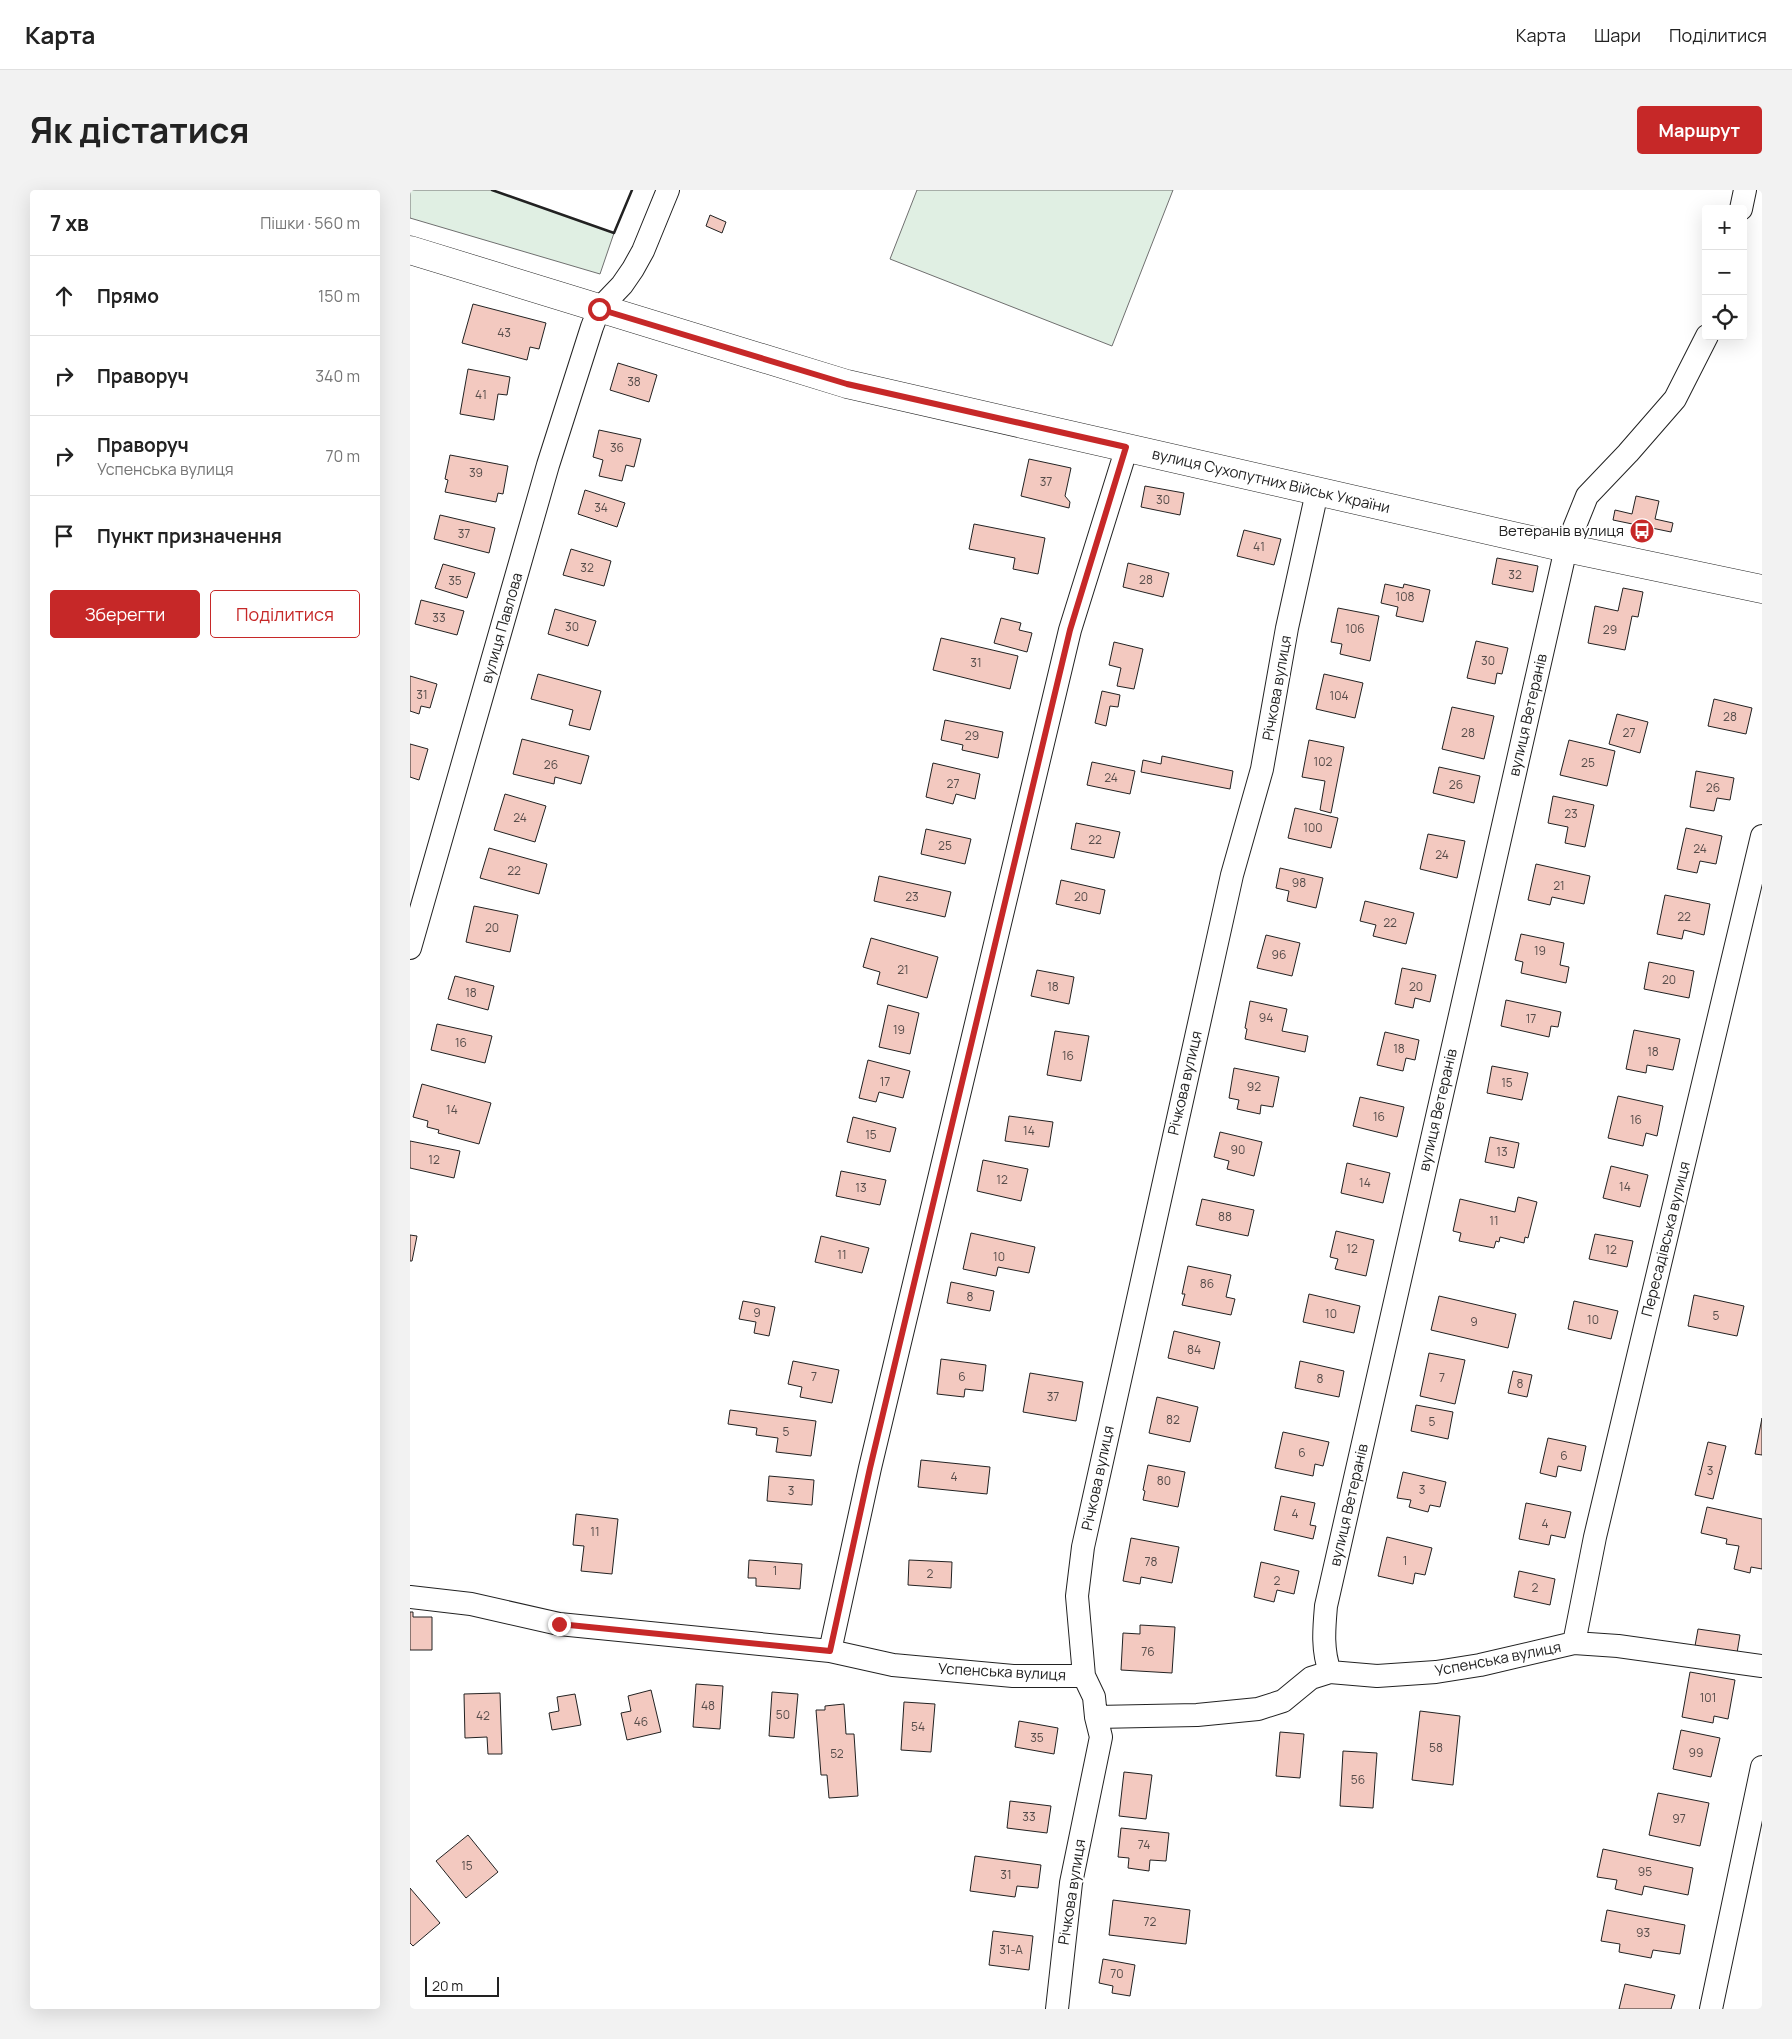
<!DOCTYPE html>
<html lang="uk">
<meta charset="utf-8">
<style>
body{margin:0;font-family:Manrope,sans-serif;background:#f2f2f2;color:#222}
.controls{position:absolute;right:15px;top:15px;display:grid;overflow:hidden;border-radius:5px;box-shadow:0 5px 20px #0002}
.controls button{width:45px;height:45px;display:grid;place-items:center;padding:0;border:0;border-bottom:1px solid #e0e0e0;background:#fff;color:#222;font:25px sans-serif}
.scale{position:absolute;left:15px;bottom:12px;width:74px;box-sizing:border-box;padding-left:5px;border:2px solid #222;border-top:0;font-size:14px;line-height:18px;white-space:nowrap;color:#222;-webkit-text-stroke:4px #fff;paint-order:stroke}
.stop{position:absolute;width:15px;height:15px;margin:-11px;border:4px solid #c62828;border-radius:50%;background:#fff}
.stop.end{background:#c62828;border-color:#fff;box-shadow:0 1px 5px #0008}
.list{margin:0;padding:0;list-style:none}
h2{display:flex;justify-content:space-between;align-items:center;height:65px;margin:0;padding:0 20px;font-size:21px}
h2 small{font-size:16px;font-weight:400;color:#767676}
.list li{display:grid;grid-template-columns:32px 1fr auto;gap:15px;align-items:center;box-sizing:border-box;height:80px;padding:0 20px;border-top:1px solid #e0e0e0}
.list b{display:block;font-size:19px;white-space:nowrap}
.list p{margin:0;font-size:16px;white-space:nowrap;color:#767676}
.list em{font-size:16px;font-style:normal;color:#767676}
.actions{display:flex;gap:10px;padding:15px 20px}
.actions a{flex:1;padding:11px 0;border:1px solid #c62828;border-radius:5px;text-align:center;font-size:18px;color:#c62828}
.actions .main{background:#c62828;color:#fff}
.icon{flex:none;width:28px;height:28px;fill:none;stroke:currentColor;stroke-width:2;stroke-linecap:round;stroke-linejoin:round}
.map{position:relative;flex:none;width:1352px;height:1819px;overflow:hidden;border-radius:5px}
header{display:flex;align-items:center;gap:30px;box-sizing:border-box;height:70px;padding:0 25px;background:#fff;border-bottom:1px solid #e0e0e0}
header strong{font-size:24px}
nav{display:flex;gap:28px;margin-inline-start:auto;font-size:18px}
.intro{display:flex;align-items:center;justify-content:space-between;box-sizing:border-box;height:120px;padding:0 30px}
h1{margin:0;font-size:35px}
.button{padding:12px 22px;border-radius:5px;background:#c62828;color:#fff;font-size:18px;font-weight:700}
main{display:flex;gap:30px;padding:0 30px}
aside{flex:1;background:#fff;border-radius:5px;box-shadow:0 5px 20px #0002}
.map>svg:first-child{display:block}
.green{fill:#e0efe3;stroke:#6f6f6f}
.building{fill:#f3c9c0;stroke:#222}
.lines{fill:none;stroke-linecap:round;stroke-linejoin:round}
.minor-casing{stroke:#222;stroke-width:24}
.tertiary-casing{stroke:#222;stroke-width:29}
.minor{stroke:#fff;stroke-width:22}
.tertiary{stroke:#fff;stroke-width:28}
.wall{stroke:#222;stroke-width:2.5}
.route{stroke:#c62828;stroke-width:6}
.labels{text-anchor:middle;stroke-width:4;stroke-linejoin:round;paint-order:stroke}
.number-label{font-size:12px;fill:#564c4a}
.street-label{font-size:15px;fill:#222;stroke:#fff}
.poi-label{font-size:15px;fill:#222;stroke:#fff;text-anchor:end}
</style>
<header>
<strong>Карта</strong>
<nav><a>Карта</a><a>Шари</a><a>Поділитися</a></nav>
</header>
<div class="intro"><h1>Як дістатися</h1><a class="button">Маршрут</a></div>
<main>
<aside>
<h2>7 хв<small>Пішки · 560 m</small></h2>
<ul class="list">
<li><svg class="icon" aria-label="ahead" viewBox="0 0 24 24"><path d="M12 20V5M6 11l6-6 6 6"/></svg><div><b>Прямо</b></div><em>150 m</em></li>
<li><svg class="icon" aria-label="right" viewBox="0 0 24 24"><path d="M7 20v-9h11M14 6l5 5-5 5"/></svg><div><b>Праворуч</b></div><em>340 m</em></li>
<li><svg class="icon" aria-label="right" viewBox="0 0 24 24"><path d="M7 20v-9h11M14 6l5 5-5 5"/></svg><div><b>Праворуч</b><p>Успенська вулиця</p></div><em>70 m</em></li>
<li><svg class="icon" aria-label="arrive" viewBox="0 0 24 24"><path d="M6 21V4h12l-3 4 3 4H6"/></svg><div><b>Пункт призначення</b></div></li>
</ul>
<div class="actions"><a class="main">Зберегти</a><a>Поділитися</a></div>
</aside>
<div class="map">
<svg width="1352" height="1819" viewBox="0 0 1352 1819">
<rect width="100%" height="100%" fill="#fff"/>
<!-- green -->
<path class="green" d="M0 0H82L204 43 190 84 0 28Z
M507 0H763L702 156 480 69Z"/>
<!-- building -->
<path class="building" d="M300 25 316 32 312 43 296 36Z
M63 114 136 133 129 159 120 157 117 170 52 153Z
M208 173 247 185 239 212 200 200Z
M58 179 100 187 97 205 88 204 84 230 50 224Z
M189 240 231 249 224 277 216 275 212 291 189 286 193 270 183 267Z
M40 265 98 276 93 304 88 303 86 312 35 302 38 290 35 289Z
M619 269 661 278 655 306 660 312 659 318 611 306Z
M735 296 774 303 770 325 731 317Z
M175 300 215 313 207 337 168 324Z
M1226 306 1249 311 1245 329 1263 333 1261 342 1203 330 1205 320 1222 324Z
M30 325 85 338 79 363 24 349Z
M564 334 635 348 628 384 603 379 605 368 559 359Z
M834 340 871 349 864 375 827 366Z
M161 359 201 371 194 396 153 385Z
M1087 368 1128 376 1123 402 1082 394Z
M718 373 759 383 753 407 713 397Z
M33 374 65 383 57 408 25 398Z
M975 394 993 398 994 394 1020 400 1013 432 986 426 988 417 971 413Z
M1213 398 1233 402 1228 427 1222 426 1215 460 1178 453 1185 416 1208 421Z
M11 410 54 421 47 445 5 434Z
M928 418 969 426 960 471 930 464 932 454 921 452Z
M145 419 186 431 178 456 138 444Z
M591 428 611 433 609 440 622 443 617 462 584 453Z
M531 448 608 466 600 499 523 480Z
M1066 451 1098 458 1092 484 1087 483 1085 494 1057 488Z
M704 452 733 459 724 499 707 496 711 478 699 475Z
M128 484 191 501 180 540 159 535 163 520 121 509Z
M914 484 953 493 945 528 906 519Z
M0 486 27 494 20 518 11 516 9 524 0 521Z
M692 501 710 505 708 517 700 516 696 536 685 533Z
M1304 509 1342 518 1336 544 1298 536Z
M1042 517 1084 526 1074 569 1032 559Z
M1207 524 1238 532 1230 563 1199 554Z
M535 530 593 542 588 568 552 560 553 555 531 550Z
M112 549 179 566 171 594 145 587 144 594 103 584Z
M899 550 934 557 921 623 910 620 915 591 892 587Z
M1159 550 1205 561 1197 596 1150 585Z
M0 554 18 559 9 590 0 587Z
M752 566 823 581 820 599 731 582 733 570 751 574Z
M682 572 725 581 720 604 677 595Z
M523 573 570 584 565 609 546 604 543 614 516 607Z
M1029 577 1070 586 1064 613 1023 603Z
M1286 581 1324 588 1320 610 1307 608 1304 621 1280 617Z
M95 604 136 616 125 652 84 640Z
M1143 606 1184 615 1175 657 1155 653 1158 637 1138 633Z
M885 618 928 628 921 658 878 648Z
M666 633 710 642 704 668 661 659Z
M1276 638 1312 646 1306 674 1290 671 1287 683 1267 679Z
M516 639 561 649 555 674 511 664Z
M1018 644 1055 651 1047 688 1010 679Z
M79 658 137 674 129 704 70 688Z
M1126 674 1180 686 1174 714 1142 707 1140 715 1118 710Z
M870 678 913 688 906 718 877 711 879 701 866 698Z
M469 686 541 702 535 727 464 711Z
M651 690 695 700 690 724 646 714Z
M1255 705 1300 714 1294 745 1274 740 1272 749 1247 744Z
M955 711 1004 723 996 754 963 746 966 735 950 731Z
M64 716 108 725 100 762 56 752Z
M1111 744 1154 753 1150 775 1159 777 1156 793 1111 783 1113 772 1105 770Z
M856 745 890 753 882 786 847 778Z
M461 748 528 767 517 808 467 794 470 782 453 777Z
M1239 772 1284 781 1279 808 1234 799Z
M992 778 1026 785 1020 812 1005 808 1003 818 985 814Z
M627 780 664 787 659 814 621 806Z
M45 786 84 796 78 820 38 809Z
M1096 810 1151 822 1148 837 1141 836 1139 847 1091 836Z
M840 811 877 819 872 841 898 846 895 862 835 849 837 839 835 838Z
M478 815 509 823 500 864 469 857Z
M27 834 82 846 75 873 21 860Z
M1224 840 1270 849 1263 880 1237 875 1236 883 1216 879Z
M645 841 679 846 671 891 637 885Z
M975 842 1009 850 1005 870 996 868 993 881 967 875Z
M458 870 500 881 493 908 469 902 466 912 449 908Z
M1082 876 1118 883 1112 910 1077 903Z
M824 878 869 887 863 917 851 915 850 924 827 919 829 910 819 908Z
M12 894 81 913 69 954 28 943 29 940 17 937 18 931 3 927Z
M1208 906 1253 916 1247 946 1236 943 1233 956 1198 948Z
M950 907 994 917 987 947 943 936Z
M599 926 643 932 639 957 595 951Z
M443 927 486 938 480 962 437 952Z
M810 942 852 952 844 986 817 979 819 971 804 967Z
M1080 947 1109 953 1104 978 1075 972Z
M0 951 50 961 44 988 0 978Z
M573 970 618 979 611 1011 567 1001Z
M937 973 980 983 973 1013 931 1003Z
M1201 976 1238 985 1230 1017 1193 1008Z
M431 981 476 990 470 1015 426 1006Z
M1108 1007 1127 1012 1118 1048 1115 1047 1114 1053 1090 1047 1089 1052 1086 1051 1084 1058 1049 1051 1051 1043 1043 1041 1050 1009 1105 1022Z
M792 1009 844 1020 838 1046 786 1035Z
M926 1041 964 1050 956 1086 925 1079 928 1069 920 1067Z
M561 1043 625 1057 619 1083 588 1077 586 1086 553 1079Z
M1185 1044 1223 1051 1217 1077 1179 1069Z
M0 1045 7 1046 2 1071H0Z
M411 1046 459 1058 452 1083 405 1072Z
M778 1076 821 1085 816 1107 825 1109 821 1125 772 1115 775 1104H772Z
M541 1092 584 1101 580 1121 537 1113Z
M899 1104 950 1116 944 1143 893 1132Z
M1284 1105 1334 1116 1327 1146 1278 1136Z
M1029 1106 1106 1124 1098 1158 1021 1140Z
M333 1111 365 1117 359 1146 344 1143 346 1132 329 1129Z
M1164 1111 1208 1121 1201 1149 1158 1139Z
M764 1141 810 1152 804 1179 758 1168Z
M1019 1163 1055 1170 1045 1214 1010 1206Z
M531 1169 576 1175 573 1201 555 1199 554 1207 527 1204Z
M383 1171 429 1180 422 1213 390 1207 392 1197 378 1194Z
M890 1171 934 1181 929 1207 885 1198Z
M1103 1181 1122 1185 1117 1207 1098 1203Z
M620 1183 673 1192 666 1231 613 1222Z
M747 1207 788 1217 780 1252 739 1243Z
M1006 1215 1043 1222 1038 1249 1001 1241Z
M320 1220 406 1231 401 1266 366 1262 368 1248 346 1245 347 1238 318 1234Z
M1352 1228V1265L1345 1264Z
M873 1242 919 1252 913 1276 905 1274 903 1286 865 1278Z
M1138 1248 1176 1256 1171 1281 1148 1276 1146 1287 1130 1283Z
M1298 1252 1316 1256 1303 1309 1285 1305Z
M511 1270 580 1277 577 1304 508 1297Z
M738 1275 775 1282 768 1317 733 1310 735 1301 733 1300Z
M993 1282 1036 1292 1030 1317 1020 1315 1018 1322 999 1317 1001 1310 987 1308Z
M359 1286 404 1290 402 1315 357 1311Z
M871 1306 905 1313 900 1335 906 1336 903 1349 864 1340Z
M1116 1313 1161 1322 1155 1348 1141 1345 1139 1355 1109 1349Z
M1297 1317 1352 1329V1379L1341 1377 1340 1383 1324 1379 1329 1356 1316 1354 1317 1349 1291 1343Z
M166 1324 208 1329 202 1384 171 1381 174 1356 163 1355Z
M977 1347 1022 1358 1015 1385 1005 1383 1003 1394 968 1386Z
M721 1348 769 1357 762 1393 731 1387 730 1394 713 1391Z
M339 1370 392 1374 390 1399 346 1396V1388H338Z
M499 1370 542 1372 541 1398 498 1395Z
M851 1372 889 1381 884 1404 867 1400 864 1412 844 1407Z
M1109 1381 1145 1389 1140 1415 1104 1407Z
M0 1422H3V1427H22V1460H0Z
M730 1435 765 1437 762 1483 711 1480 713 1443 730 1444Z
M1288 1439 1330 1445 1327 1463 1285 1456Z
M1280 1482 1325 1490 1318 1529 1304 1526 1303 1533 1272 1527Z
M286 1494 313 1496 310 1539 283 1537Z
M241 1500 251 1542 217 1550 211 1523 221 1521 218 1506Z
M362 1502 388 1504 384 1548 359 1546Z
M90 1503 92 1564H78L77 1547 55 1548 54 1504Z
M165 1504 171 1535 142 1540 139 1523 149 1521 147 1507Z
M494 1512 525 1514 521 1562 491 1560Z
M434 1514 436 1544H444L448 1606 419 1608 417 1585H411L406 1520H415V1516Z
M1010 1521 1050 1526 1043 1595 1002 1590Z
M609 1531 648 1538 644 1564 605 1557Z
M1271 1540 1310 1548 1301 1587 1263 1579Z
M870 1542 894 1544 890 1588 866 1586Z
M933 1561 967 1563 963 1618 930 1616Z
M714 1582 742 1585 736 1629 709 1626Z
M1248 1603 1299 1613 1290 1656 1239 1645Z
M600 1611 641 1616 637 1643 597 1638Z
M711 1638 759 1643 756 1671 740 1670 739 1681 718 1678 719 1668 708 1667Z
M58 1645 88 1682 56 1708 26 1671Z
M1193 1659 1283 1678 1278 1705 1234 1696 1232 1705 1205 1699 1207 1690 1187 1687Z
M565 1666 631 1675 628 1698 607 1696 605 1707 560 1701Z
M0 1698 30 1733 3 1756 0 1753Z
M703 1710 780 1720 776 1754 699 1745Z
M1197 1720 1275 1735 1270 1764 1243 1760 1241 1768 1209 1762 1210 1754 1191 1751Z
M583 1741 623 1746 619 1780 579 1775Z
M693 1769 725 1775 720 1806 702 1803 703 1796 689 1793Z
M1215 1794 1265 1805 1261 1819H1209Z"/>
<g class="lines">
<defs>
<path id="minor" d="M1331 19 1335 0
M0 758 138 275 182 137 189 119 212 95 223 79 233 61 258 0
M0 1407 61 1414 149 1434 420 1461 483 1475 603 1486H674L684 1507 686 1527 787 1525 848 1519 873 1511 901 1488 920 1482 967 1486 1026 1482 1070 1475 1164 1453 1208 1456 1352 1476
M1164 1453 1185 1347 1352 646
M420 1461 460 1278 660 440 717 257
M920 1482C912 1460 914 1439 916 1416L1156 358 1177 306 1218 263 1265 209 1297 146
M674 1486 667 1406 673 1357 822 685 852 579 877 438 907 302
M647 1819 661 1693 691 1547 686 1527
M1301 1819 1352 1577"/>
<path id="tertiary" d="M0 60 437 194 1156 358 1352 399"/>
</defs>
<!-- minor casing -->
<use href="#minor" class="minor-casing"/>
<!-- tertiary casing -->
<use href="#tertiary" class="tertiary-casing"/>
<!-- minor -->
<use href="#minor" class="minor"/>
<!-- tertiary -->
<use href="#tertiary" class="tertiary"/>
<!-- wall -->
<path class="wall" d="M82 0 204 43 222 0"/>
</g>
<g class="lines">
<!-- route -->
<path class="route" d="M149 1434 420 1461 460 1278 660 440 716 257 437 194 189 119"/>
</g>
<!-- icons -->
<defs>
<symbol id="bus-disc" viewBox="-11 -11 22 22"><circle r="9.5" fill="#c62828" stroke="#fff"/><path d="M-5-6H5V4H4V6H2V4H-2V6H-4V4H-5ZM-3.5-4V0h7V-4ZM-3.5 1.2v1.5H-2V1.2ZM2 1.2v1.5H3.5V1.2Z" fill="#fff"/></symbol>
</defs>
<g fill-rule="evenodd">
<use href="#bus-disc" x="1218" y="327" width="28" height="28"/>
</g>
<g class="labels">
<!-- number labels -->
<g class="number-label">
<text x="94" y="147">43</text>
<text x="224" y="196">38</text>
<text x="71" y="209">41</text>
<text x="207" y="262">36</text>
<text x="66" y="287">39</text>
<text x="636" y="296">37</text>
<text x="753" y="314">30</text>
<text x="191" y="322">34</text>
<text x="54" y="348">37</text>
<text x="849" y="361">41</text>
<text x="177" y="382">32</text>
<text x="1105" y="389">32</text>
<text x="736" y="394">28</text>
<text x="45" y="395">35</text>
<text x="995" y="411">108</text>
<text x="29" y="432">33</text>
<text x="162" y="441">30</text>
<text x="945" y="443">106</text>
<text x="1200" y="444">29</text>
<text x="1078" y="475">30</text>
<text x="566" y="477">31</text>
<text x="12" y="509">31</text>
<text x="929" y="510">104</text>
<text x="1320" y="531">28</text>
<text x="1058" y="547">28</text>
<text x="1219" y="547">27</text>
<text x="562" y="550">29</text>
<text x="913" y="576">102</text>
<text x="1178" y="577">25</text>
<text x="141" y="579">26</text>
<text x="701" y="592">24</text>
<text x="543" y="598">27</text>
<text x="1046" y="599">26</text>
<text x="1303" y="602">26</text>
<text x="1161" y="628">23</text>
<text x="110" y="632">24</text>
<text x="903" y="642">100</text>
<text x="685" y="654">22</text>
<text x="535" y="660">25</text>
<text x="1290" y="663">24</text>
<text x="1032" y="669">24</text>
<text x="104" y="685">22</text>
<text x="889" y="697">98</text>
<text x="1149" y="700">21</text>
<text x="502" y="711">23</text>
<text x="671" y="711">20</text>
<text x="1274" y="731">22</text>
<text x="980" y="737">22</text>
<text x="82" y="742">20</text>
<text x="1130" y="765">19</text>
<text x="869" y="769">96</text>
<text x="493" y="784">21</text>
<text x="1259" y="794">20</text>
<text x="643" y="801">18</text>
<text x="1006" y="801">20</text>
<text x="61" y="807">18</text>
<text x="856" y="832">94</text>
<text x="1121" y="833">17</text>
<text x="489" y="844">19</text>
<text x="51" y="857">16</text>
<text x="989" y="863">18</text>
<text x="1243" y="866">18</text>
<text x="658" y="870">16</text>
<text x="475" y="896">17</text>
<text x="1097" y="897">15</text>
<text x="844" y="901">92</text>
<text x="42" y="924">14</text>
<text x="969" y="931">16</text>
<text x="1226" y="934">16</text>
<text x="619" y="945">14</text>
<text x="461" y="949">15</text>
<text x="828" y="964">90</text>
<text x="1092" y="966">13</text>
<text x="24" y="974">12</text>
<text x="592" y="994">12</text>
<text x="955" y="997">14</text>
<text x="1215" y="1001">14</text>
<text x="451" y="1002">13</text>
<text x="815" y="1031">88</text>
<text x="1084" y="1035">11</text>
<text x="942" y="1063">12</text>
<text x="1201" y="1064">12</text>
<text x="432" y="1069">11</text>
<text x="589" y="1071">10</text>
<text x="797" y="1098">86</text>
<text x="560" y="1111">8</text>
<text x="347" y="1127">9</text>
<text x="921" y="1128">10</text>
<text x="1306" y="1130">5</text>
<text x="1183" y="1134">10</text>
<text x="1064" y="1136">9</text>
<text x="784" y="1164">84</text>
<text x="404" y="1191">7</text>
<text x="552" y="1191">6</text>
<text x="1032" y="1192">7</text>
<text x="910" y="1193">8</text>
<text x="1110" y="1198">8</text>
<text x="643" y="1211">37</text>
<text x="763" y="1234">82</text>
<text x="1022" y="1236">5</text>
<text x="376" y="1246">5</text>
<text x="892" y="1267">6</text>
<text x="1154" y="1270">6</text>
<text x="1300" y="1285">3</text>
<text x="544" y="1291">4</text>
<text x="754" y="1295">80</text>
<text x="1012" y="1304">3</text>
<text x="381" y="1305">3</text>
<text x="885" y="1328">4</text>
<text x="1135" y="1338">4</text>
<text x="185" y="1346">11</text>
<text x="995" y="1375">1</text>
<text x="741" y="1376">78</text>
<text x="365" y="1385">1</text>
<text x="520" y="1388">2</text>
<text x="867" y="1395">2</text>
<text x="1125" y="1402">2</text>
<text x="738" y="1466">76</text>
<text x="1298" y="1512">101</text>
<text x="298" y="1520">48</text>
<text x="373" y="1529">50</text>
<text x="73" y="1530">42</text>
<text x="231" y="1536">46</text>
<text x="508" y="1541">54</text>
<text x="627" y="1552">35</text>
<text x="1026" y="1562">58</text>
<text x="1286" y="1567">99</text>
<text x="427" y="1568">52</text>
<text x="948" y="1594">56</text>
<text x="619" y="1631">33</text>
<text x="1269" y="1633">97</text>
<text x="734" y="1659">74</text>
<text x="57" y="1680">15</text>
<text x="1235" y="1686">95</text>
<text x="596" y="1689">31</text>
<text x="740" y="1736">72</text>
<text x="1233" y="1747">93</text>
<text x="601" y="1764">31-А</text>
<text x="707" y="1788">70</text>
</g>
<!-- street labels -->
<g class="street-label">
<text transform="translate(861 291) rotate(13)" y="5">вулиця Сухопутних Військ України</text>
<text transform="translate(92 438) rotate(-74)" y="5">вулиця Павлова</text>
<text transform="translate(867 498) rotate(-80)" y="5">Річкова вулиця</text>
<text transform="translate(1118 525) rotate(-77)" y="5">вулиця Ветеранів</text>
<text transform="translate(775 893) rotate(-77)" y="5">Річкова вулиця</text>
<text transform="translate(1028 920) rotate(-77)" y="5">вулиця Ветеранів</text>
<text transform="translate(1256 1049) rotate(-76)" y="5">Пересадівська вулиця</text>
<text transform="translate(688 1288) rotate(-78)" y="5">Річкова вулиця</text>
<text transform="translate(939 1315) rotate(-77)" y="5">вулиця Ветеранів</text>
<text transform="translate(1088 1469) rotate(-11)" y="5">Успенська вулиця</text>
<text transform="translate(592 1482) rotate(3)" y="5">Успенська вулиця</text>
<text transform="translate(662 1702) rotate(-81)" y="5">Річкова вулиця</text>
</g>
<!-- poi labels -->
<g class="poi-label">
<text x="1214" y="346">Ветеранів вулиця</text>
</g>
</g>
</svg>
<div class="controls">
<button>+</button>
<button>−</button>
<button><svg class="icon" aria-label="locate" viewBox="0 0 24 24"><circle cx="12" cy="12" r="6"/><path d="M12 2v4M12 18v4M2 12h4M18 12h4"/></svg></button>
</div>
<div class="scale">20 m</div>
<div class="stop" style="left:189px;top:119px"></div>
<div class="stop end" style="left:149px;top:1434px"></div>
</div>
</main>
